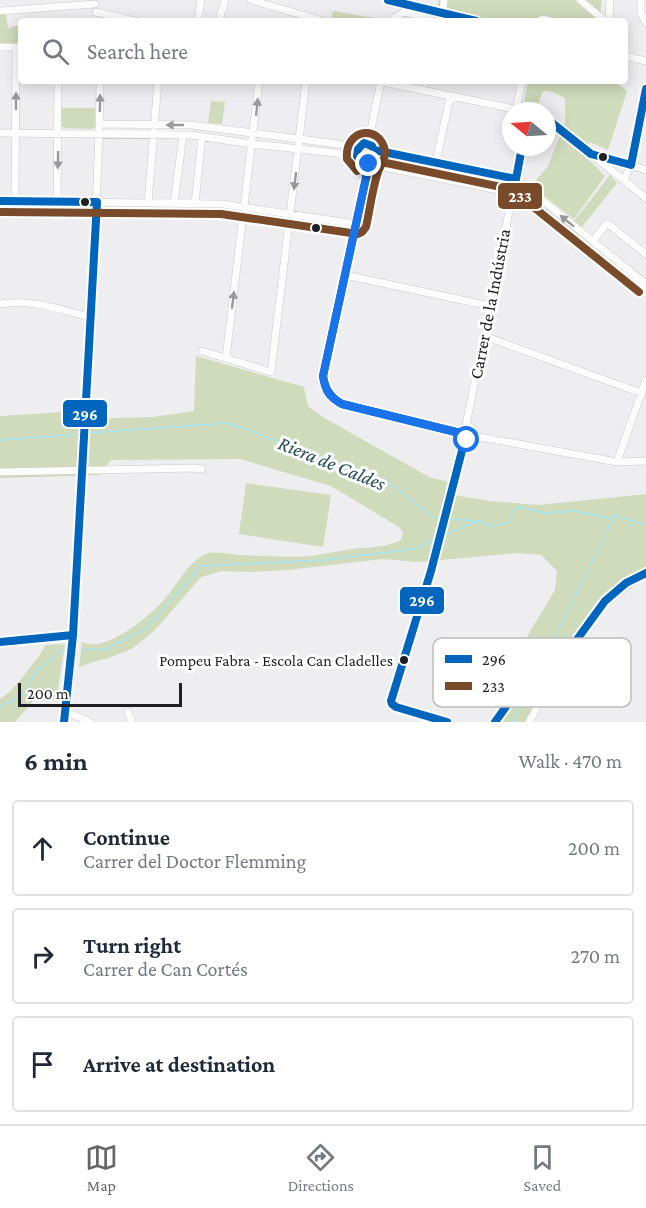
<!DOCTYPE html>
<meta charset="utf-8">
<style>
body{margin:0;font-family:"Crimson Pro",serif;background:#f2f2f3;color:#1f2937}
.compass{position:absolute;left:502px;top:102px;width:54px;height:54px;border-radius:50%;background:#fff;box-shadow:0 3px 15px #0003;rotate:288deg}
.scale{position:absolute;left:18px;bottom:15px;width:164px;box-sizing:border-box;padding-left:6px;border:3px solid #1f1e20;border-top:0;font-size:16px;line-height:21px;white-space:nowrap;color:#1f1e20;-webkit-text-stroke:4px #fff;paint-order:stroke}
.stop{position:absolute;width:18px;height:18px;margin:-14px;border:4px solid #1a73e8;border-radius:50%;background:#fff}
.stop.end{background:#1a73e8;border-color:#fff;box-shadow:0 2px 6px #0008}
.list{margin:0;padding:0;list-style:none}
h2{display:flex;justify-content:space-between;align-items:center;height:78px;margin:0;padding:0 24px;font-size:26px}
h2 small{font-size:20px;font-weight:400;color:#747a83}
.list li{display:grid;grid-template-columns:39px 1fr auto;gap:18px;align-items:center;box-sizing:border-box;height:96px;margin:0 12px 12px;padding:0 12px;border:2px solid #e0e1e3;border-radius:6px}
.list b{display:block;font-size:22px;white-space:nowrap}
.list p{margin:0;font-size:20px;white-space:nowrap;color:#747a83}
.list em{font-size:20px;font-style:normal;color:#747a83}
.icon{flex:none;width:33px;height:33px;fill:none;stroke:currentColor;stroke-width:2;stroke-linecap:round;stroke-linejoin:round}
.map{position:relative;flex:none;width:646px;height:722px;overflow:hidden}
.search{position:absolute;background:#fff;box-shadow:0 3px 15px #0003;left:18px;right:18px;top:18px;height:66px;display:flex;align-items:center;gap:15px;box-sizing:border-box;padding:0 21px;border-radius:6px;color:#747a83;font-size:22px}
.sheet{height:402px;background:#fff}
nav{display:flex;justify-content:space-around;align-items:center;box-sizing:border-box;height:84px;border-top:2px solid #e0e1e3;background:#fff;font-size:16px;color:#747a83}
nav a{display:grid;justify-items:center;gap:3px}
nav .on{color:#676669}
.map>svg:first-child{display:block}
.green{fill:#cfdbbb}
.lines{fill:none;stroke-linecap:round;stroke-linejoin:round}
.stream{stroke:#a7e5ef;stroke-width:1.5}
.minor-casing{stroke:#cacacb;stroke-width:8}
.minor{stroke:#fcfcfd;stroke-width:7}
.bus-1-casing{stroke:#fff;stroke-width:12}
.bus-2-casing{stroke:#fff;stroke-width:12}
.bus-1{stroke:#0065bd;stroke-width:8}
.bus-2{stroke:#7a4b2a;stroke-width:8}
.oneway{fill:#99989a}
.route{stroke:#1a73e8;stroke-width:8}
.bus-dot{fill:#1f1e20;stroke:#fff;stroke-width:2}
.labels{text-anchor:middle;stroke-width:6;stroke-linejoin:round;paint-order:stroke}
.bus-label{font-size:16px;fill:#1f1e20;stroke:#fff;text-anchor:end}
.street-label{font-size:18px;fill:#1f1e20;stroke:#fff}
.water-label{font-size:20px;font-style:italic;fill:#234c52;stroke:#fff}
.key{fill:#fff;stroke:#bcbcbc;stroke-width:1.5}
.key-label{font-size:16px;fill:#1f1e20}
.line-badge{stroke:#fff;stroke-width:2}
.badge-label{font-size:16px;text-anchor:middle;font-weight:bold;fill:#fff}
</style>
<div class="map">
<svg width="646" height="722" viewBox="0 0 646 722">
<rect width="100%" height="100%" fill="#eeedf0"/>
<!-- green -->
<path class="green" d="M439 0H602L599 21H438L437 6Z
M333 11 380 19 379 21H331Z
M0 15H6L8 28 21 25V43H0Z
M528 81H614L627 91 608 150 590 142 585 156 605 176 574 219 531 186 548 166 565 123V98C558 95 551 90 543 91L537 107 524 103Z
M211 101 225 102 222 124 208 123Z
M61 108H95V127L92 129 64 128 62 126Z
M610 175 617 183 581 228 574 221Z
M196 356 304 387 308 406 326 419 431 478 451 482 447 494 490 501 539 505 646 494V577L606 607 554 683 529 716 526 722H491L507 696 529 633 555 590 557 571 541 555 519 553 418 562 383 559 287 570 251 572 221 571 201 577 155 630 133 648 109 658 90 663 79 667 82 642C105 654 148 617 163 601 178 585 186 563 206 554 214 550 233 555 242 555 263 556 291 558 311 556 325 554 338 551 352 549 368 547 387 548 401 540L403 532 399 527 331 486 240 459 111 460 99 475 0 478V416L64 412H81V419L153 417 194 411Z
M246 483 331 495 323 547 239 534Z
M65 644 56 701 48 697 40 696 34 700 15 722H0V699C14 690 21 679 31 666 36 659 42 653 45 645Z"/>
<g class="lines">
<!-- stream -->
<path class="stream" d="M88 433 228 423 385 480 434 518 443 519
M0 440 83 434
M448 519 478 521 492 526 507 523 517 507 545 513 573 511 609 518 614 516 646 524
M443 536 477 521
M83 650 107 649 146 628 201 566 324 560 414 549 436 539
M528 692 613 518
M0 707 25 694 35 672 57 654 65 650
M512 722 523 702"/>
<defs>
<path id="minor" d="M251 0 323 21
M388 0 476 21
M580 0 605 21
M641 0V13L646 23
M0 11 95 4
M96 12 135 21
M443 13 444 0
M394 18 404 12 424 17 437 13
M198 21 201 0
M219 21 225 0
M539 21 543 19 551 21
M609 21 610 0
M0 47H21
M625 56 646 61
M378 81 524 111
M516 109 522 81
M547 119 646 198
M100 124 191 125 338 144 358 149
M0 133 191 135 253 144 336 153 359 159
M368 144 381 81
M374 150 516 179 646 284
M594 155 646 170
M436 162 450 97
M624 180 631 165 646 89
M0 201 222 204 356 224
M15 201 16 47
M57 202 58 81
M148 203 158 81
M174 203 183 135
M195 204 202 136
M593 241 607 223 646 254
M345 275 490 306
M0 304C34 299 58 309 90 317
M484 336 641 393
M202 351 271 372 306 81
M226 358 259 81
M466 425 522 147
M460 433a7 7 0 1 1 14 0a7 7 0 1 1-14 0Z
M460 433 342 404C329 397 325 391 323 376L369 164C378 156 375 142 362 144L357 153C357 161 362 163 369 164L513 193 522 195 646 293
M474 436 617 462 646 461
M617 462 646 380
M0 472 192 468 202 469
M0 642 73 635
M65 711 90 722
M128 712 132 722
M64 722C75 609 81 495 87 381 92 281 99 181 100 81
M447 722 396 707 392 704 391 701 431 571 454 484 463 443 465 439
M495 722 510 701 534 697 545 690 578 638 605 601 626 583 646 573
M529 722 537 708 541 693"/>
</defs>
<!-- minor casing -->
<use href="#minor" class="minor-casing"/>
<!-- minor -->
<use href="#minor" class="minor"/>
<defs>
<path id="bus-1" d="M388 0 476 21
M547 119 591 154 631 165 646 89
M364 143 372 146C376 153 375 158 369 164L362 162 357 156 358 149Z
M374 150 516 179 522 147
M369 164 323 376C325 389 330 397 342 404L460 433
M0 201 97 202 73 635 64 722
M0 642 73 635
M447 722 396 707 392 704 391 701 431 571 465 439
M495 722 510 701 534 697 545 690 578 638 605 601 626 583 646 573"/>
<path id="bus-2" d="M372 160 511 189 639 292
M0 212 221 214 358 234 362 232 366 227C370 209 372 190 378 172 380 165 386 160 385 151 380 123 344 129 347 159L357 171"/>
</defs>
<!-- bus-1 casing -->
<use href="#bus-1" class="bus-1-casing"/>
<!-- bus-2 casing -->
<use href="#bus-2" class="bus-2-casing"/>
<!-- bus-1 -->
<use href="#bus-1" class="bus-1"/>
<!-- bus-2 -->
<use href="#bus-2" class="bus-2"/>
</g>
<!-- one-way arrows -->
<defs><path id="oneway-solid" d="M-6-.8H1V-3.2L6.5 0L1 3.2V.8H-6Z" transform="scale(1.5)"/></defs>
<g class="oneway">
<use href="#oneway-solid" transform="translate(16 101) rotate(-90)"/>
<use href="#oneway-solid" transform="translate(100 103) rotate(-89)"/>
<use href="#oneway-solid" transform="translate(257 107) rotate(-84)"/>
<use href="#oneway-solid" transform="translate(175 125) rotate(180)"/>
<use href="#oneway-solid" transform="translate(58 160) rotate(91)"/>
<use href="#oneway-solid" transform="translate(295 181) rotate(97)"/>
<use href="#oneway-solid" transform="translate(567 221) rotate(-141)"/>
<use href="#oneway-solid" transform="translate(233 300) rotate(-83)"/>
</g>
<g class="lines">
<!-- route -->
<path class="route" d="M369 164 323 376C325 391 329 397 342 404L460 433 463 438 467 440"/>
</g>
<!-- markers -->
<g class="bus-dot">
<circle cx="603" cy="157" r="5"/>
<circle cx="85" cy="202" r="5"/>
<circle cx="316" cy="228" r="5"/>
<circle cx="404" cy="660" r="5"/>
</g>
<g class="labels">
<!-- bus labels -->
<g class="bus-label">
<text x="393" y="666">Pompeu Fabra - Escola Can Cladelles</text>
</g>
<!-- street labels -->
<g class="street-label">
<text transform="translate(490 304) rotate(-79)" y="6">Carrer de la Indústria</text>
</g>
<!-- water labels -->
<g class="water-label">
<text transform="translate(332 463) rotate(22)" y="7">Riera de Caldes</text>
</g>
</g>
<!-- legend -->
<rect x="433" y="638" width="198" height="69" rx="9" class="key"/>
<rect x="445" y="655" width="27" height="8" fill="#0065bd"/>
<rect x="445" y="682" width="27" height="8" fill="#7a4b2a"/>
<g class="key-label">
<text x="482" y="665">296</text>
<text x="482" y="692">233</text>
</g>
<g class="line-badge">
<rect x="497" y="182" width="46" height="28" rx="6" fill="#7a4b2a"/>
<rect x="62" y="399" width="46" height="29" rx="6" fill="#0065bd"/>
<rect x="399" y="586" width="46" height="29" rx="6" fill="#0065bd"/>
</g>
<g class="badge-label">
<text x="520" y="202">233</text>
<text x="85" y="420">296</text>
<text x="422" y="606">296</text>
</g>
</svg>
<svg class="compass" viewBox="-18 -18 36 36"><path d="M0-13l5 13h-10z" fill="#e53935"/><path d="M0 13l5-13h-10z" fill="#747a83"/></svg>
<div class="scale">200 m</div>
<div class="stop" style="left:467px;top:440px"></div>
<div class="stop end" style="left:369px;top:164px"></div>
<div class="search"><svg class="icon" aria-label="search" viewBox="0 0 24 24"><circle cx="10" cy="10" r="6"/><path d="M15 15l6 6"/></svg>Search here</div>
</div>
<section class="sheet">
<h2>6 min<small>Walk · 470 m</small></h2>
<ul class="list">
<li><svg class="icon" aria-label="ahead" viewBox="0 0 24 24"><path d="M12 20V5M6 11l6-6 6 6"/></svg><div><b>Continue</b><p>Carrer del Doctor Flemming</p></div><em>200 m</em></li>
<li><svg class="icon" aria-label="right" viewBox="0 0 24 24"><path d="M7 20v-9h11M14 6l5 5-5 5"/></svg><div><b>Turn right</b><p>Carrer de Can Cortés</p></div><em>270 m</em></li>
<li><svg class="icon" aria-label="arrive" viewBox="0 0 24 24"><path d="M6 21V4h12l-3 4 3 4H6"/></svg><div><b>Arrive at destination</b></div></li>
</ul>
</section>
<nav>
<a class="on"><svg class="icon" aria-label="map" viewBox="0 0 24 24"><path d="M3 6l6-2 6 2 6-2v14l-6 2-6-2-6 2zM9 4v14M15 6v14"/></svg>Map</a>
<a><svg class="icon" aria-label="directions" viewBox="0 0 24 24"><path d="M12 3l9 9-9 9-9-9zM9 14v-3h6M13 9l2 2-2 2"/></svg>Directions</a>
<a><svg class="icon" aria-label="saved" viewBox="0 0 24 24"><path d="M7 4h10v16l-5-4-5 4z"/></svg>Saved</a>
</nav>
